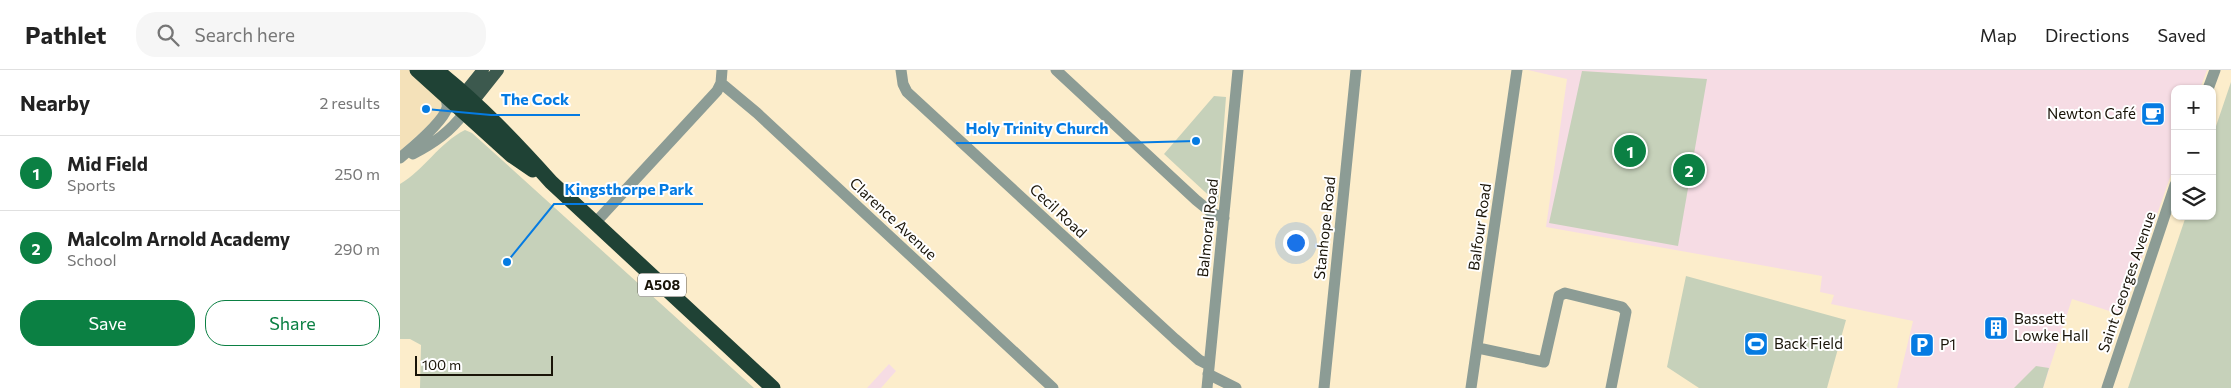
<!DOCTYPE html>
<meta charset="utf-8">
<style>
body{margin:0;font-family:Commissioner,sans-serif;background:#f6f6f6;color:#222}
.controls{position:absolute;right:15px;top:15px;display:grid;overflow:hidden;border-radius:10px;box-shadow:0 1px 4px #0004}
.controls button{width:45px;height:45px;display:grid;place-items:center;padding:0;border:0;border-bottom:1px solid #e0e0e0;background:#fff;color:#222;font:25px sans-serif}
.scale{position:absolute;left:15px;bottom:12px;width:138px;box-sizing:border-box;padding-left:5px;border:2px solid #191408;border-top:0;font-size:14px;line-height:18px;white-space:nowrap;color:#191408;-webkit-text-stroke:4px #fff;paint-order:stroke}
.you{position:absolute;left:895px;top:172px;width:18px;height:18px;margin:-12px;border:4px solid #fff;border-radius:50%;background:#1a73e8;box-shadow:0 0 0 8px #1a73e833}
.badge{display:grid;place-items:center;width:32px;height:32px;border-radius:50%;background:#0b8043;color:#fff;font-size:16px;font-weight:700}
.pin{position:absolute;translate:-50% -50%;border:2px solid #fff;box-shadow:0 1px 5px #0006}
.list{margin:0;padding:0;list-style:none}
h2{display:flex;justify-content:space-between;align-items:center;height:65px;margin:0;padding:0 20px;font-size:21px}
h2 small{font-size:16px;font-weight:400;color:#767676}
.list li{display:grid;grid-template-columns:32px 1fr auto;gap:15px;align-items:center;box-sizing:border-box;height:75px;padding:0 20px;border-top:1px solid #e0e0e0}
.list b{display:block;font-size:19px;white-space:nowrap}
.list p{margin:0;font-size:16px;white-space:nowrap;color:#767676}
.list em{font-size:16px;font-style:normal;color:#767676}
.actions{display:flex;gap:10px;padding:15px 20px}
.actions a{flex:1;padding:11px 0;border:1px solid #0b8043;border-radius:20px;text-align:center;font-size:18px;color:#0b8043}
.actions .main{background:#0b8043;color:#fff}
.icon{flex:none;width:28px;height:28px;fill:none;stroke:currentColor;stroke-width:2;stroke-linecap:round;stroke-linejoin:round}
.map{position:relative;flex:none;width:1831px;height:318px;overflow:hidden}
header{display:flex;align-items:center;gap:30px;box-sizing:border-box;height:70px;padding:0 25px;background:#fff;border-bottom:1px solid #e0e0e0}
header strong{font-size:24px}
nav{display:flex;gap:28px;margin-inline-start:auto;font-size:18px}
.search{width:350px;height:45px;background:#f6f6f6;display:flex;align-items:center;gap:12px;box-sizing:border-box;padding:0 18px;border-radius:20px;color:#767676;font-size:19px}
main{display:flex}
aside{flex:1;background:#fff}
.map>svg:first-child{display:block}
.built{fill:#f4e1b9}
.education{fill:#f6dce4}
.green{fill:#c6d1ba}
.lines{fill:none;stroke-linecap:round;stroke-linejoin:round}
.minor{stroke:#8c9c95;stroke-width:11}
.major{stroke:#3c594e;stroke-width:12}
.highway{stroke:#1f4235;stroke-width:15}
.labels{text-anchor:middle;stroke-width:4;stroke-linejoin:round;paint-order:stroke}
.shield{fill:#fff;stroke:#5e5a52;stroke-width:1}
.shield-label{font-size:14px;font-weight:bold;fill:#191408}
.poi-label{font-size:15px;fill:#191408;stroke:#fff;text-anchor:start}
.street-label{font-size:15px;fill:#191408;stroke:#fff}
.leader{fill:none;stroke:#057be2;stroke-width:2}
.callout-dot{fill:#057be2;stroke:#fff;stroke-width:2}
.callout-label{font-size:16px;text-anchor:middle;font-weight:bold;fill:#057be2;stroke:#fff;stroke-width:4;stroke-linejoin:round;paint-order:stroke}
</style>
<header>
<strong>Pathlet</strong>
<div class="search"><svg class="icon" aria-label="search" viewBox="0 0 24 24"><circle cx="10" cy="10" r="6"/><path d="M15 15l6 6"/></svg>Search here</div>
<nav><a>Map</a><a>Directions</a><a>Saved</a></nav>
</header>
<main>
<aside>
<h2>Nearby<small>2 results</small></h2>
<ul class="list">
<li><span class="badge">1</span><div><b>Mid Field</b><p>Sports</p></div><em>250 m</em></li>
<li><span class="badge">2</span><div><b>Malcolm Arnold Academy</b><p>School</p></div><em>290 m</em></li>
</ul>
<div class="actions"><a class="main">Save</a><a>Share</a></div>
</aside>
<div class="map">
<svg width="1831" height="318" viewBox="0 0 1831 318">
<rect width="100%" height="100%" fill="#fcedcb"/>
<!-- built -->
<path class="built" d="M0 0H10L43 30V42L0 81Z"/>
<!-- education -->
<path class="education" d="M1128 0H1807L1800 19H1775V93L1722 245 1672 229 1643 318H1497L1513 251 1431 234 1434 225 1420 222 1422 206 1146 157 1167 9Z
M489 294 496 301 481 318H467Z"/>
<!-- green -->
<path class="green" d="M1182 1 1307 9 1278 176 1149 153Z
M1831 12V318H1728L1786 146H1812V68Z
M814 26 826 27 818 134 764 84Z
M65 60 72 63 354 318H20L21 275 10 269H0V114C24 100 39 73 65 60Z
M1286 206 1446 250 1427 318H1299L1267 297Z
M1636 296 1649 298 1643 318H1614Z"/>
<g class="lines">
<!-- minor -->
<path class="minor" d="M501 0 503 14 507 22 775 269 799 290 809 295
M656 0 796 130 812 143 824 148
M321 13 357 43 653 318
M1808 19 1815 0
M13 84C34 73 50 62 64 43L63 36
M0 88C12 78 43 52 47 38 48 33 46 30 45 26
M195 153 317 21 321 13 322 0
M1078 278 1144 292 1159 226 1165 223 1222 237 1226 242 1211 318
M808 304 836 318
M807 318 838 0
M924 318 956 0
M1071 318 1117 0
M1707 318 1775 115"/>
<!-- major -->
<path class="major" d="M58 31 83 0
M67 39 98 0"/>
<!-- highway -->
<path class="highway" d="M17 0 111 85 133 100
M36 0C78 33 115 72 151 112L373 318"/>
</g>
<!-- icons -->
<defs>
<symbol id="cafe-square" viewBox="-11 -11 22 22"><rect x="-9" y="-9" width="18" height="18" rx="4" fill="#057be2" stroke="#fff"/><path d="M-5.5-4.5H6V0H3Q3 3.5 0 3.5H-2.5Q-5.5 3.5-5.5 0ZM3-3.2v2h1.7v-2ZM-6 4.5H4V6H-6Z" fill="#fff"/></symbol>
<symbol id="building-square" viewBox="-11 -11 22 22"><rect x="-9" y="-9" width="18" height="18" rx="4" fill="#057be2" stroke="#fff"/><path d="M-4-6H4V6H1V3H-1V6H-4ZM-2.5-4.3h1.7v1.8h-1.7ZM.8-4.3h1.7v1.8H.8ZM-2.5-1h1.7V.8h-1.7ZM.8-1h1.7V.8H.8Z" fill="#fff"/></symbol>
<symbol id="stadium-square" viewBox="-11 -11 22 22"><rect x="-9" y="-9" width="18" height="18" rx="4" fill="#057be2" stroke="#fff"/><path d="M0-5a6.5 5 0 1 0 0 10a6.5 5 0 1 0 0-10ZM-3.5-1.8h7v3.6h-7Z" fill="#fff"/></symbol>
<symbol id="parking-square" viewBox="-11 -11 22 22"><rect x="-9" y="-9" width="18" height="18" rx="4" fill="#057be2" stroke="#fff"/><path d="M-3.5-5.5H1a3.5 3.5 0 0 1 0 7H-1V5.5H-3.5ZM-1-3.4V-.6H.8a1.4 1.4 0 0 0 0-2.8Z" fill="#fff"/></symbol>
</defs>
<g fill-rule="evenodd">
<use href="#cafe-square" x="1739" y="30" width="28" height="28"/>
<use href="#building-square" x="1582" y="244" width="28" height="28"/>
<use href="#stadium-square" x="1342" y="260" width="28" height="28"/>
<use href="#parking-square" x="1508" y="261" width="28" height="28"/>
</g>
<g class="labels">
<!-- shield labels -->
<rect class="shield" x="238" y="203.5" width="48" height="23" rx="4"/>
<g class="shield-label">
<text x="262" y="220">A508</text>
</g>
<!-- poi labels -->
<g class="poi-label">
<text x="1736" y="49" text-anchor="end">Newton Café</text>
<text x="1614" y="254">Bassett<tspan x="1614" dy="17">Lowke Hall</tspan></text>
<text x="1374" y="279">Back Field</text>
<text x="1540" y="280">P1</text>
</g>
<!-- street labels -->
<g class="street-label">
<text transform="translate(658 141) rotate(43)" y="5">Cecil Road</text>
<text transform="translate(493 149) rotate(43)" y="5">Clarence Avenue</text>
<text transform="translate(1080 157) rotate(-82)" y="5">Balfour Road</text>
<text transform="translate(808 158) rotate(-84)" y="5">Balmoral Road</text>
<text transform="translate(925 158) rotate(-84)" y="5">Stanhope Road</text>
<text transform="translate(1727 212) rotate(-71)" y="5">Saint Georges Avenue</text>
</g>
</g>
<!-- callouts -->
<path class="leader" d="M26 39L91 45H180M796 71L719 73H556M107 192L154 134H303"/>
<g class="callout-dot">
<circle cx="26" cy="39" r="5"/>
<circle cx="796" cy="71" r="5"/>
<circle cx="107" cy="192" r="5"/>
</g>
<g class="callout-label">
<text x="135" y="35">The Cock</text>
<text x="637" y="64">Holy Trinity Church</text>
<text x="229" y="125">Kingsthorpe Park</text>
</g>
</svg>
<div class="controls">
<button>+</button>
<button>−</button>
<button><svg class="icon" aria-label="layers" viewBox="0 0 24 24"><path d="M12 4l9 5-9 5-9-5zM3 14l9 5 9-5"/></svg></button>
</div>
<div class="scale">100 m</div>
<div class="you"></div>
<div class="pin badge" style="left:1230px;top:81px">1</div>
<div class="pin badge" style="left:1289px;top:100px">2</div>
</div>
</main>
